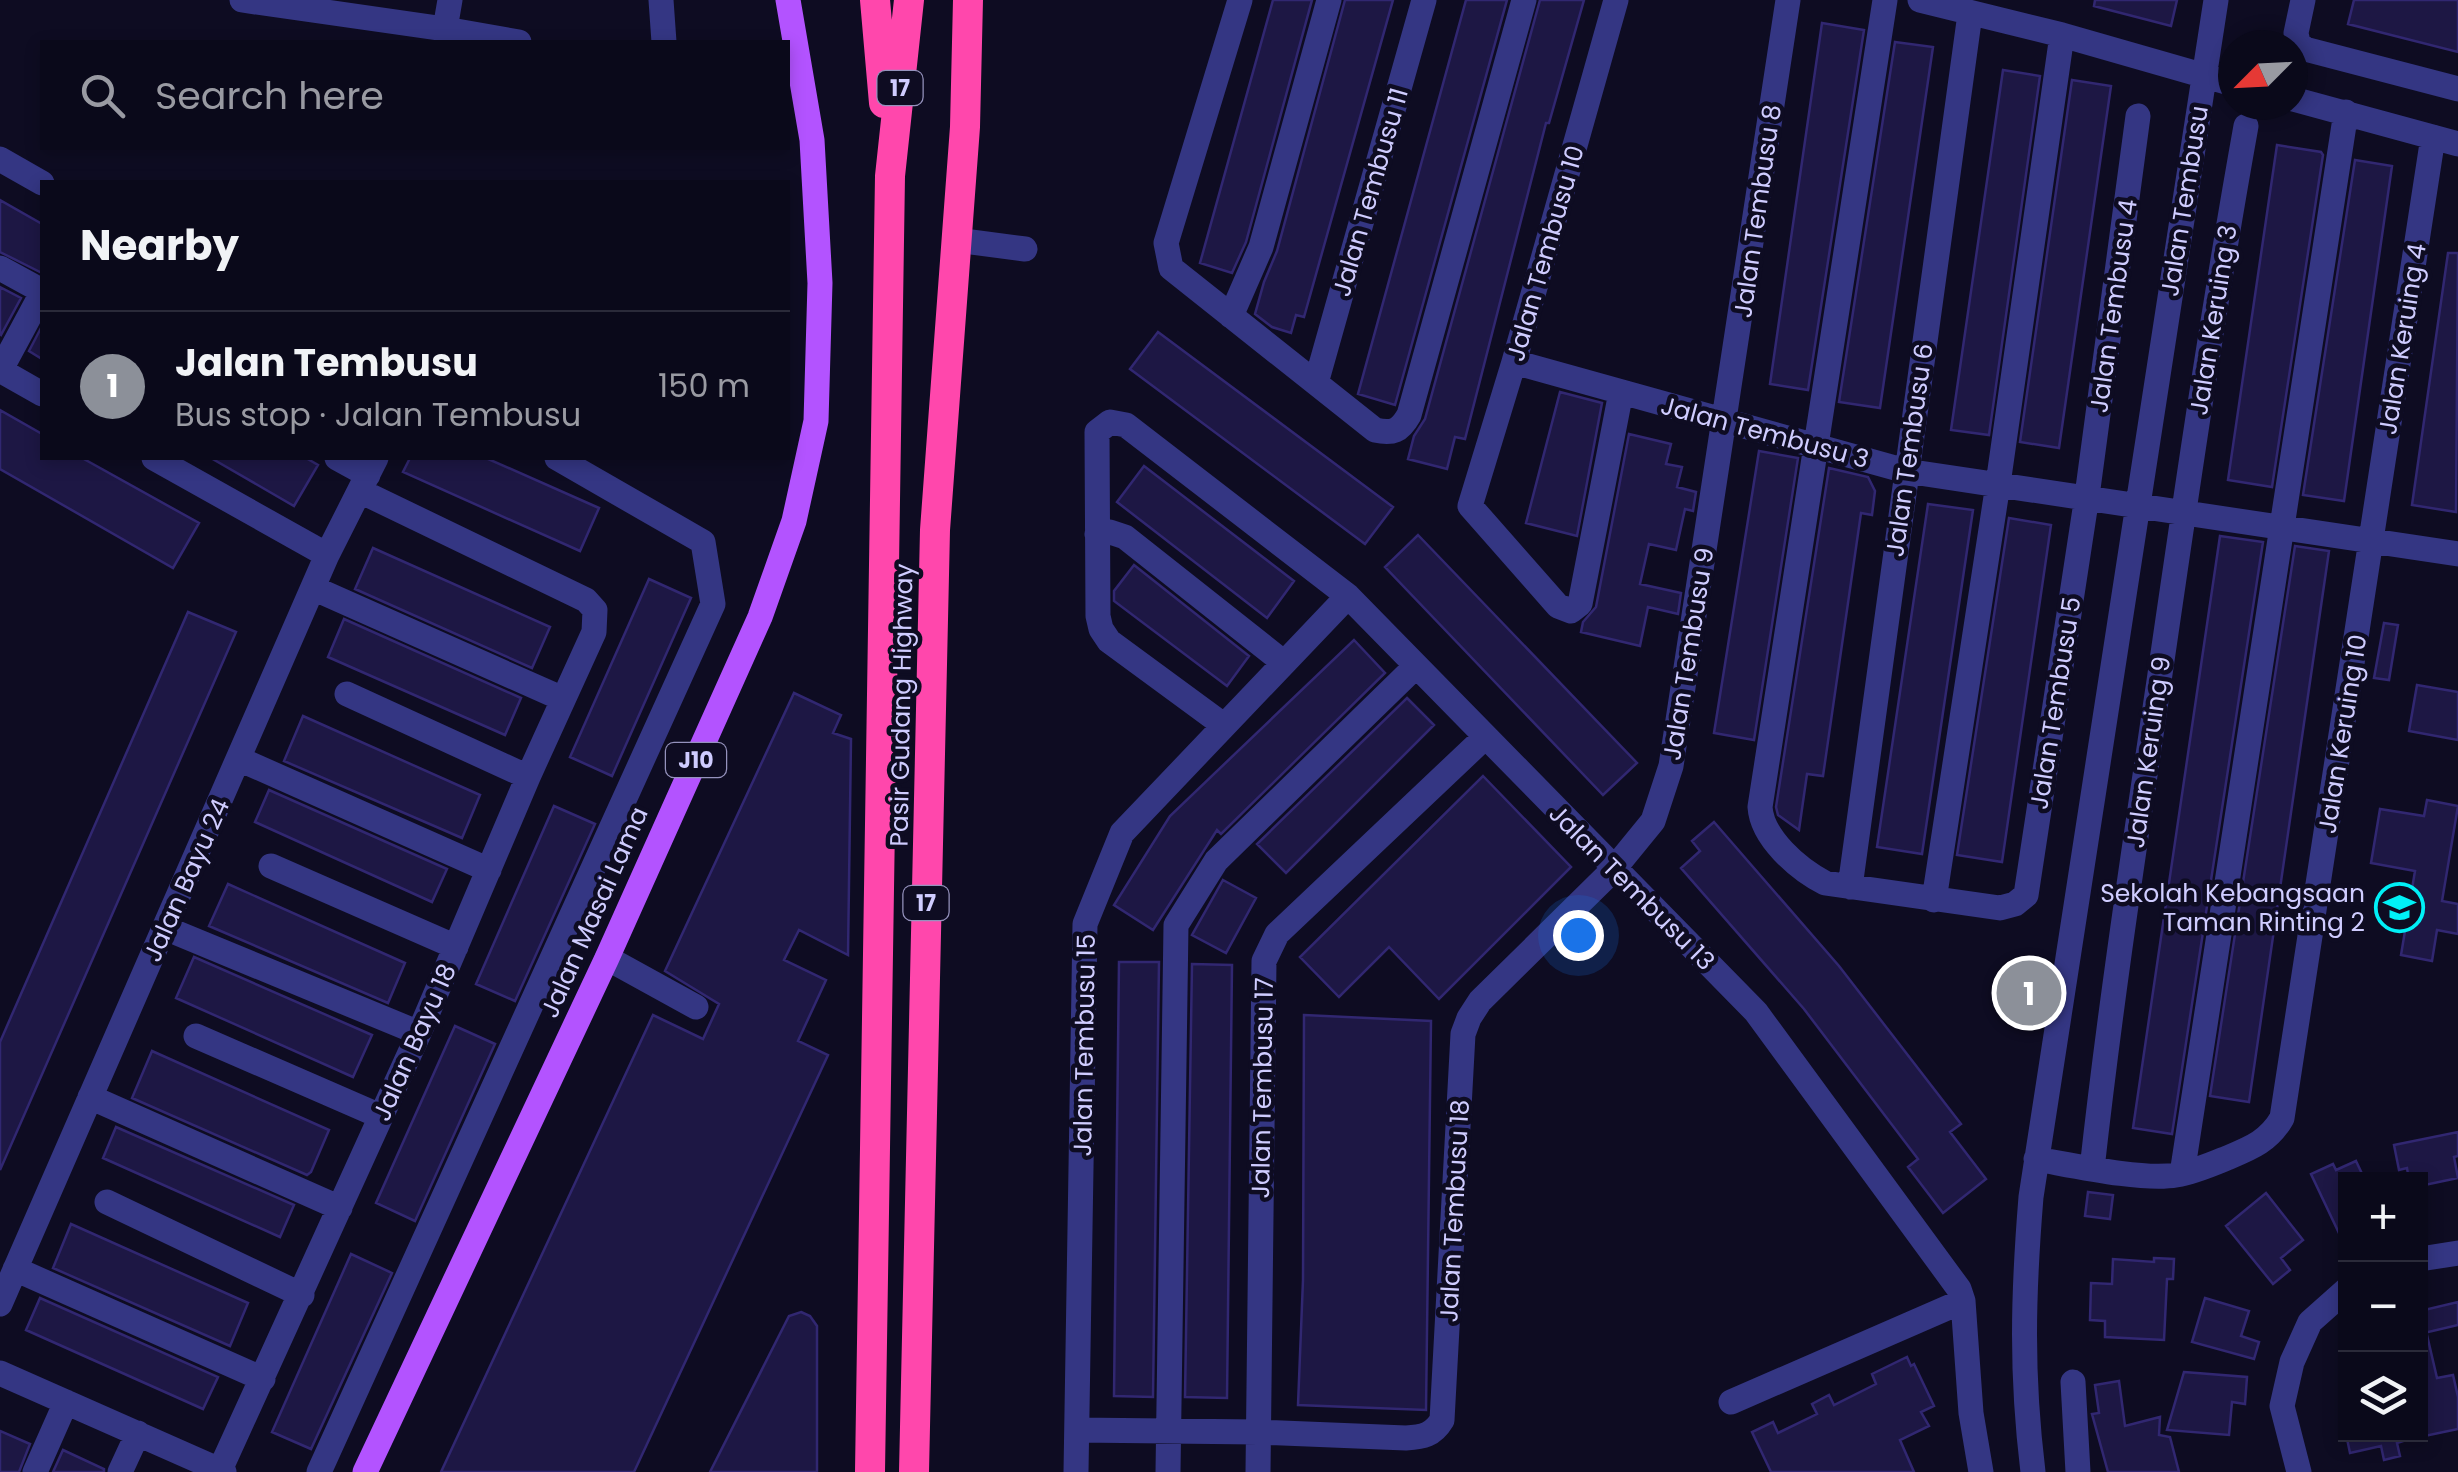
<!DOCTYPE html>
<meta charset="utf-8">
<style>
body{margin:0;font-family:Poppins,sans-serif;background:#181727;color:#f1f3f6}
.controls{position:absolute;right:30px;bottom:30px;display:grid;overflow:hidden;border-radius:0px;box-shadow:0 5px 15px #0003}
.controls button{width:90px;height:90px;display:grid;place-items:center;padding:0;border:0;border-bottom:2px solid #2a2a39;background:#0a091a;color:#f1f3f6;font:50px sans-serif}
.compass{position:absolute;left:2218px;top:30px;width:90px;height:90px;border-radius:50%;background:#0a091a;box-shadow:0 5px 15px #0003;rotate:246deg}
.you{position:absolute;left:1578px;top:935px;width:35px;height:35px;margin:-25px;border:8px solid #fff;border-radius:50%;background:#1a73e8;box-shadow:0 0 0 15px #1a73e833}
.badge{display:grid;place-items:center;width:65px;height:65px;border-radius:50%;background:#8c9099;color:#fff;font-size:32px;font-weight:700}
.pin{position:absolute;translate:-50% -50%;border:5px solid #fff;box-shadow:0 2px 10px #0006}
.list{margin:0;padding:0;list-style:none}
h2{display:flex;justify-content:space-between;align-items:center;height:130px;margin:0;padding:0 40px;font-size:42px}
h2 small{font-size:32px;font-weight:400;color:#999aa2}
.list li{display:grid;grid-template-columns:65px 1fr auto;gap:30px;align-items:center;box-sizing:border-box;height:150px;padding:0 40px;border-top:2px solid #2a2a39}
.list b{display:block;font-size:38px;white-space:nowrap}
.list p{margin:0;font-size:32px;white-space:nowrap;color:#999aa2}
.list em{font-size:32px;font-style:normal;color:#999aa2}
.icon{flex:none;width:55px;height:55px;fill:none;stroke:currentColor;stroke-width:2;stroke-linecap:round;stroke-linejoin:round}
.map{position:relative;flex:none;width:2458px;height:1472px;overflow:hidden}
.search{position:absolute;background:#0a091a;box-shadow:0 5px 15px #0003;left:40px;top:40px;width:750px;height:110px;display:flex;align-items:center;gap:25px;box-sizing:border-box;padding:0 35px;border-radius:0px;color:#999aa2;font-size:38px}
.panel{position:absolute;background:#0a091a;box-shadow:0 5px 15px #0003;left:40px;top:180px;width:750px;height:280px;border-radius:0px}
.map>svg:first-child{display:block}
.building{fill:#1d1744;stroke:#312771;stroke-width:2.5}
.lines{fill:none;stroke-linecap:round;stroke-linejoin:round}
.minor{stroke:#343683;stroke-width:25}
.major{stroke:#b353ff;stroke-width:25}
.highway{stroke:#ff47ac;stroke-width:30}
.labels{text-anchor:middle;stroke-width:9;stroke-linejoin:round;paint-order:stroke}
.shield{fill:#0e0c22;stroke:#9592bd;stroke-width:2.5}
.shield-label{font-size:22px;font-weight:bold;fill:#cfccff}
.street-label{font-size:25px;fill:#cfccff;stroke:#0e0c22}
.poi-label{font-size:25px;fill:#cfccff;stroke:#0e0c22;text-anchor:end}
</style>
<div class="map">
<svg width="2458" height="1472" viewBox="0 0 2458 1472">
<rect width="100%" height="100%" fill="#0e0c22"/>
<!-- building -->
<path class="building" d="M1273 0H1312L1246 242 1232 273 1200 263Z
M1345 0H1393L1304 317 1296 315 1291 333 1272 327 1255 314 1264 282 1277 251Z
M1466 0H1507L1395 405 1358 394Z
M1540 0H1584L1549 123H1546L1465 439 1455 437 1447 469 1408 459 1414 436 1425 419Z
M2095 0H2177L2171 26 2094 6Z
M2354 0H2458V52L2348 24Z
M1822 23 1864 30 1808 390 1770 384Z
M1895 42 1933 47 1880 408 1839 402Z
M2003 70 2040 76 1989 435 1951 430Z
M2072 80 2111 86 2059 448 2020 442Z
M2277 145 2321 152 2323 155 2272 487 2228 480Z
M2355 160 2392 166 2344 501 2303 495Z
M0 200 42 224V273L0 252Z
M2448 253H2458L2456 512 2412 505Z
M0 287 21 298 1 335 0 334Z
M42 326V359L29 351Z
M1158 332 1393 507 1365 544 1130 369Z
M1560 392 1602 403 1577 536 1526 523Z
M0 410 42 434V458H82L199 523 173 568 0 469Z
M1629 434 1671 444 1666 464 1682 467 1677 487 1696 492 1693 511 1685 509 1676 550 1649 544 1640 584 1681 593 1678 614 1648 607 1640 646 1581 632 1583 622 1596 607Z
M1759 451 1798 458 1754 740 1714 733Z
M211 458H306L318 465 294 506Z
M410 458H486L599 508 580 551 403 472Z
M1144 466 1294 581 1267 618 1117 502Z
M1829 468 1868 477 1875 491 1872 515 1861 513 1823 776 1807 774 1799 830 1778 815 1776 807Z
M1928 504 1973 510 1922 854 1877 847Z
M2009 518 2051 525 2002 862 1957 855Z
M1418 535 1637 763 1603 795 1385 567Z
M2220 536 2263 542 2172 1134 2133 1128Z
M2295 546 2329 551 2249 1102 2210 1096Z
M373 548 550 627 532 668 355 589Z
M1134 565 1249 656 1227 686 1114 601V591Z
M649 579 691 598 612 776 570 757Z
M188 612 236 632 0 1170V1042Z
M344 619 521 698 505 735 328 657Z
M2384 623 2398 625 2389 680 2374 678Z
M1354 640 1385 673 1221 834 1217 830 1153 930 1114 905 1170 816Z
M2417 685 2458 692V740L2409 731Z
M794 693 841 715 833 733 851 739 848 955 799 930 784 960 826 980 798 1041 828 1055 634 1472H441L653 1015 703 1039 719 1004 665 971Z
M1407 698 1434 725 1286 873 1257 844Z
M303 716 480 795 462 838 284 761Z
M1483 776 1571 867 1439 999 1389 947 1339 997 1300 957Z
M269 790 447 869 432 902 255 822Z
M2427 800 2458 806 2442 901 2458 904V934L2437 930 2432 961 2401 955 2415 871 2371 863 2380 809 2424 816Z
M554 806 595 824 515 1001 476 984Z
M1714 822 1839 966 1961 1124 1950 1132 1986 1179 1943 1213 1908 1167 1918 1159 1804 1009 1681 868 1700 851 1692 841Z
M1223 880 1256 898 1226 953 1192 935Z
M228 884 405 963 388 1003 209 926Z
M194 957 372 1035 353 1077 176 998Z
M1119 962H1159L1153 1397 1114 1396Z
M1192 964 1232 965 1227 1398 1185 1397Z
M1304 1015 1431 1021 1426 1410 1298 1405 1303 1280Z
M455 1026 495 1044 415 1221 376 1203Z
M152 1051 329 1130 311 1172 307 1175 132 1098Z
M116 1127 294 1205 280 1237 103 1158Z
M2458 1132V1156L2454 1157 2458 1178 2420 1186V1180H2409L2407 1168 2399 1170 2394 1145Z
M2356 1161 2365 1180H2346V1248L2311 1174 2333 1164 2336 1170Z
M2088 1192 2113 1195 2110 1219 2085 1216Z
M2266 1193 2303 1240 2281 1258 2290 1270 2273 1284 2226 1226Z
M71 1224 248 1303 230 1346 53 1268Z
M351 1254 392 1273 311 1449 272 1432Z
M2154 1258 2174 1259 2173 1279H2167L2164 1340 2105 1337V1321L2090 1320 2091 1283 2112 1284 2113 1259 2154 1262Z
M40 1298 218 1377 203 1409 26 1330Z
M2205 1298 2249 1311 2241 1336 2259 1342 2254 1359 2192 1342Z
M2458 1302V1325L2420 1334V1311Z
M801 1312 810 1316 817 1326V1472H710L789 1316Z
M2427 1335 2437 1378 2453 1375 2458 1397V1429L2420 1437V1336Z
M1907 1357 1911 1366 1914 1364 1934 1406 1921 1412 1929 1426 1900 1440 1914 1472H1771L1752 1432 1773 1422 1778 1433 1817 1414 1812 1404 1829 1395 1834 1405 1876 1384 1872 1374Z
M2184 1372 2247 1377 2245 1404 2232 1402 2229 1435 2167 1430Z
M2119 1381 2125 1426 2160 1417 2159 1435 2170 1437 2179 1472H2108L2092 1414 2099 1413 2095 1385Z
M0 1431 30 1444 19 1472H0Z
M2346 1434H2403V1441L2397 1443 2400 1456 2384 1460 2381 1446 2350 1453Z
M63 1450 104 1469V1472H53Z"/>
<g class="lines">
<!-- minor -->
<path class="minor" d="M242 0 445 29 450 0
M661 0 664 42
M1240 0 1166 243 1171 268 1375 430C1393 434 1400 431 1409 415L1524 0
M1616 0 1514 362 1470 506 1558 606 1571 611 1580 604 1621 392
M1885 0 1760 807C1762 838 1798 869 1825 883L2000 908 2015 904 2026 895 2087 496 2138 116
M1920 0 2062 35 2233 84
M2303 0 2296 33 2298 43 2305 49 2458 89
M445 29 519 42
M2293 99 2458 144
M0 159 42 183
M956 240 1025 249
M0 268 42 291
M1231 316 1261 247 1329 0
M1514 362 1906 471 2458 554
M0 370 42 394
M0 371 42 293
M1316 383 1424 0
M154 458 327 555
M337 458 368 475
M1097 534 1110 532 1125 537 1283 662
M313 588 563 699
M347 694 528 777
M1222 724 1109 641 1101 629 1098 616 1097 432 1110 422 1126 425 1348 596 1756 1012 1959 1289 1963 1301 1971 1413 1981 1472
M239 759 489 870
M271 866 456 947
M1850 887 1970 14
M1934 900 1998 484 2062 35
M165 928 419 1033
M607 958 696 1007
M196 1036 380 1116
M90 1097 340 1208
M2036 1159C2071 1165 2143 1181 2176 1175 2194 1172 2210 1165 2227 1158 2251 1148 2269 1141 2282 1118L2433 137
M2092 1169C2110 1006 2135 843 2159 681 2186 495 2213 310 2246 126
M2182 1174 2346 112
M107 1202 302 1295
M2420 1259 2458 1253
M15 1269 263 1379
M0 1304 327 555 376 458
M0 1373 224 1472
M2073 1382 2078 1472
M1731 1402 1963 1301
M1077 1430 1258 1432 1406 1438C1423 1437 1433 1435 1442 1420L1463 1034 1469 1018 1480 1001 1613 870 1653 821 1671 766 1788 0
M220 1470 419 1033 528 777 594 632 595 610 586 600 360 491
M35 1472 66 1402
M120 1472 138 1433
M319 1472 713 604 703 542 557 458
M1076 1472 1085 924 1122 833 1348 596
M1168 1472 1176 925 1216 861 1416 666
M1258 1472 1264 961 1277 934 1485 737
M2033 1472C2021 1374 2023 1295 2031 1197L2216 0
M2299 1472 2282 1406 2292 1362 2310 1322 2346 1290"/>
<!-- major -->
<path class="major" d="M365 1472 607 958 760 617 794 521 816 421 820 283 812 140 788 0"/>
<!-- highway -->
<path class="highway" d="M875 0 884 103
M870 1472 890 176 909 0
M914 1472 935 530 965 127 968 0"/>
</g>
<!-- icons -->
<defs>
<symbol id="school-ring" viewBox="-11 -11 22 22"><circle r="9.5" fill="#0e0c22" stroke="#00f0f7" stroke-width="1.5"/><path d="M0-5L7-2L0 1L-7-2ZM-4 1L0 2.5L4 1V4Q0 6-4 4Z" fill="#00f0f7"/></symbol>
</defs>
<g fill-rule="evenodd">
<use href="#school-ring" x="2372" y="880" width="55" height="55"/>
</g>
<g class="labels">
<!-- shield labels -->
<g class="shield">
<rect x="877.5" y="71" width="45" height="34" rx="8"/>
<rect x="666" y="743" width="60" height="34" rx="8"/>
<rect x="903.5" y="886" width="45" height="34" rx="8"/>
</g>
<g class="shield-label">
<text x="900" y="96">17</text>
<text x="696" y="768">J10</text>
<text x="926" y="911">17</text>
</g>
<!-- street labels -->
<g class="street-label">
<text transform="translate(1370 192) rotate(-74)" y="9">Jalan Tembusu 11</text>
<text transform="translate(2184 201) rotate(-81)" y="9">Jalan Tembusu</text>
<text transform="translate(1757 211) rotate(-82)" y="9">Jalan Tembusu 8</text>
<text transform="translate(1545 253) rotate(-74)" y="9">Jalan Tembusu 10</text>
<text transform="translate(2113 306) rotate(-82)" y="9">Jalan Tembusu 4</text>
<text transform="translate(2213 320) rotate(-81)" y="9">Jalan Keruing 3</text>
<text transform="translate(2402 339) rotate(-81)" y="9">Jalan Keruing 4</text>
<text transform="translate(1765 432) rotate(15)" y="9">Jalan Tembusu 3</text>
<text transform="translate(1909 450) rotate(-82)" y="9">Jalan Tembusu 6</text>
<text transform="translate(1688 654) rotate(-81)" y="9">Jalan Tembusu 9</text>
<text transform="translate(2055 703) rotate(-81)" y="9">Jalan Tembusu 5</text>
<text transform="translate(901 705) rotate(-89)" y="9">Pasir Gudang Highway</text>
<text transform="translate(2342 734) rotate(-81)" y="9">Jalan Keruing 10</text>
<text transform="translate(2148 752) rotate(-82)" y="9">Jalan Keruing 9</text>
<text transform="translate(186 880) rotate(-66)" y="9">Jalan Bayu 24</text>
<text transform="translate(1632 887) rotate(45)" y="9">Jalan Tembusu 13</text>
<text transform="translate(594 912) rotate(-66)" y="9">Jalan Masai Lama</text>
<text transform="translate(414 1042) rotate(-66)" y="9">Jalan Bayu 18</text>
<text transform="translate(1084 1045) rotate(-89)" y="9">Jalan Tembusu 15</text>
<text transform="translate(1262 1088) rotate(-89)" y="9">Jalan Tembusu 17</text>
<text transform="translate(1454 1211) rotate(-87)" y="9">Jalan Tembusu 18</text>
</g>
<!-- poi labels -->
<g class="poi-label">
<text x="2365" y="902">Sekolah Kebangsaan<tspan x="2365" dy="29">Taman Rinting 2</tspan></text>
</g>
</g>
</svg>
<div class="controls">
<button>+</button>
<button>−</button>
<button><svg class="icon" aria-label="layers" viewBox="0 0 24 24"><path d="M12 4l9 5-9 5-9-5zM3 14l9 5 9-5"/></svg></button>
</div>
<svg class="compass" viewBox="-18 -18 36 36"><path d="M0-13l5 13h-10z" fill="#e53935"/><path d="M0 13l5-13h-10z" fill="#999aa2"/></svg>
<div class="you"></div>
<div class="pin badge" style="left:2029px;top:993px">1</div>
<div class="search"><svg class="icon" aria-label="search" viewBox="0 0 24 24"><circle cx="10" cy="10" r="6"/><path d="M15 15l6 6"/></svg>Search here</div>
<section class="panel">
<h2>Nearby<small></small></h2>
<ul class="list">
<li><span class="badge">1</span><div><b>Jalan Tembusu</b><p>Bus stop · Jalan Tembusu</p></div><em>150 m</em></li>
</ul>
</section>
</div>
